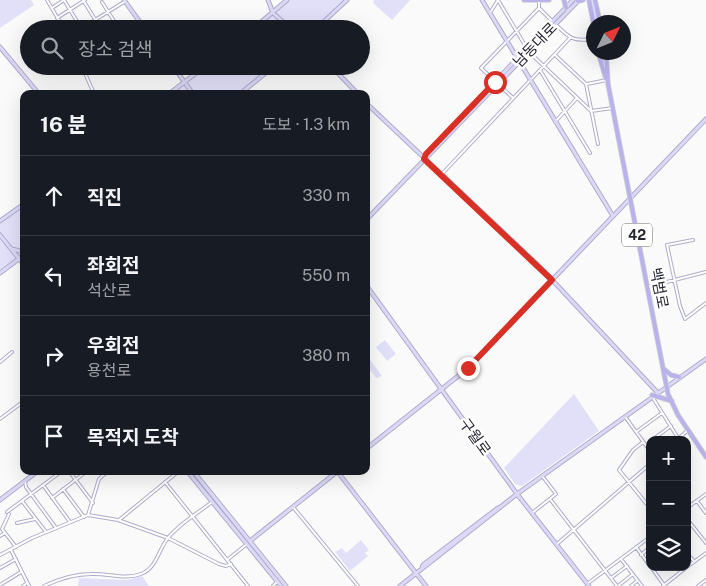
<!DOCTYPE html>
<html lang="ko">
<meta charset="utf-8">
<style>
body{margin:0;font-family:"Public Sans","Noto Sans KR",sans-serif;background:#20242c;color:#f1f3f6}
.controls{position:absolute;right:15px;bottom:15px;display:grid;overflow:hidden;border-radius:10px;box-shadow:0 5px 20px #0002}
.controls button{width:45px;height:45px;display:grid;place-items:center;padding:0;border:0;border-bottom:1px solid #363941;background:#171b24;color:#f1f3f6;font:25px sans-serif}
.compass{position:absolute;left:586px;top:15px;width:45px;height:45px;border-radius:50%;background:#171b24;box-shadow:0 5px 20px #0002;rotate:47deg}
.stop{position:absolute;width:15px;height:15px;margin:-11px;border:4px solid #d93025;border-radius:50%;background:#fff}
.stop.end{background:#d93025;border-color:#fff;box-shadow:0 1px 5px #0008}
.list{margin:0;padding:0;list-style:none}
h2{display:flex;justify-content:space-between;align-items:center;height:65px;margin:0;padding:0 20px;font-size:21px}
h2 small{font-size:16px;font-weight:400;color:#9ea1a6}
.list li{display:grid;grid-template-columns:32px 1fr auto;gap:15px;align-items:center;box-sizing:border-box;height:80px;padding:0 20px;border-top:1px solid #363941}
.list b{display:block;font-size:19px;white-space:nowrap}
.list p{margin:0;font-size:16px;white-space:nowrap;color:#9ea1a6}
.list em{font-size:16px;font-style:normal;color:#9ea1a6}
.icon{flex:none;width:28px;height:28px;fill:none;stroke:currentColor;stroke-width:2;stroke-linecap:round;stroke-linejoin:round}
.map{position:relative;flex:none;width:706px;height:586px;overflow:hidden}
.search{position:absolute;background:#171b24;box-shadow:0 5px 20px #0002;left:20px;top:20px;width:350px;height:55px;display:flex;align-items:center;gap:12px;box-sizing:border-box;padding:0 18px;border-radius:28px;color:#9ea1a6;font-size:19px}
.panel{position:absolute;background:#171b24;box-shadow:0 5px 20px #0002;left:20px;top:90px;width:350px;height:385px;border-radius:10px}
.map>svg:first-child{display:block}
.green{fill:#e1e0f8}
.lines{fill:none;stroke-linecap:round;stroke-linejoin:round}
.street-casing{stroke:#aeaccd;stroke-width:4}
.secondary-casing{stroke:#aeaccd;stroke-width:5}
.primary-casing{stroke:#d4d4d6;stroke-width:5.5}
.street{stroke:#fff;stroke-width:2}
.secondary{stroke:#dcd8f5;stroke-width:3}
.primary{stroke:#b9b2eb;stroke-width:4}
.route{stroke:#d93025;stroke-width:6}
.labels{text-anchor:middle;stroke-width:5;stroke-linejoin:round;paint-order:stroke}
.shield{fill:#fff;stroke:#676770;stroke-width:1}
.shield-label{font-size:14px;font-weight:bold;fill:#262633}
.street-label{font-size:15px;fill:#262633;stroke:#fff}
</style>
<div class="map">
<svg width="706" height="586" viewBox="0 0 706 586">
<rect width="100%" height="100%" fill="#fafafa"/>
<!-- green -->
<path class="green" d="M0 0H31L34 5 0 28Z
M288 0H347L316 29H253L269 16H276L275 11Z
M374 0H410L392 20 373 3Z
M205 66H274L239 94H170L180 85 188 87 189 79Z
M24 205V255L0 273V222Z
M385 340 396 354 387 361 376 347Z
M366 357H368L382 376 376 378 371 371 366 369Z
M574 394 599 431 522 486 515 484 504 468Z
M361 540 369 550 365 553 368 556 350 571 335 552 342 548 346 553Z
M142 576 149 586H78L79 578 127 580Z"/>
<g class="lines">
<defs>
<path id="street" d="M47 0 64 29
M64 0 81 28
M83 0 101 29
M498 0 526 47
M102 2 114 21
M52 8 64 0
M539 8 552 21
M490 13 498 0
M57 18 85 0
M555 24C570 38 572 42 594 39
M82 28 124 2
M529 52 591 111 613 108
M555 55 586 84
M82 66 94 94
M540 70 590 153
M495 81 481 68 539 8V1
M498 84 513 98
M586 84 598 144
M587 84 607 80
M555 122 577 98
M441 175 570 38
M693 240 667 245 680 306 685 319 706 303
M647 287 706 272
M0 362 12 352
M653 398 678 438
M626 418 650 451
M0 419 24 401
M636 432 662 413
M652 440 671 426
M677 440 688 430
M643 442 633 450 619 470 650 508
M69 471 93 503
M25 481 26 487 56 528
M165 482 248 586
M43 485 70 522
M63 489 84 517
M52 498 87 471
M550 499 617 586
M22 501 46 532
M697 501 706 513
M293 507 358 586
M687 508 706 494
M7 512 62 471
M532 513 556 494 543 477
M9 514 2 529 16 547
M88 515 118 520 168 538 219 564 226 566 231 564
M687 519 706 543
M119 520 179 471
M17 523 35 519
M0 536 5 533
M557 544 650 464
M636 547 650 566
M11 550 29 586
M687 554 694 561
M0 555 32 538 88 515 99 479 108 471
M641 555 650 547
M621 559 642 586
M227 560 247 544
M651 567 664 585
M687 567 706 553
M0 568 16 559
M611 578 627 566
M587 584 650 537
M0 585 21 572
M23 586 27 583
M44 586C59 579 74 574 91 574 108 573 125 580 141 574 157 568 158 550 168 538 179 524 198 513 212 502
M273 586 277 582
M618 586 633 574
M631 586 637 581
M663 586 687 567
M698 586 706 580"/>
<path id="secondary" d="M124 0 145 29
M268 0 273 13 291 29
M482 0 613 216
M592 0 597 22
M253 29 287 0
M316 29 347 0
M0 47 39 94
M602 52 606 72
M173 66 193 94
M331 66 358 94
M169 94 205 66
M240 94 274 66
M366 103 541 268 657 392
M424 159 426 154 573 0
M366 220 579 0
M0 221 24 204
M0 235 24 265
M12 249 24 252
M0 273 24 255
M366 285 517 494 589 586
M366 449 467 369 706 119
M187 471 281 586
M193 471 286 586
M337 471 426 586
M0 500 38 471
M250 541 338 471
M422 568 423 565 498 508
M400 586 517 494 706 359"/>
<path id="primary" d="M524 0H549
M564 0 566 8
M589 0 594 26
M595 0 600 22
M578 1 583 0
M598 52 606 79
M606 52 608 84 668 394 678 415 706 457
M664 369 671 375 679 377
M652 395 672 401"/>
</defs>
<!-- street casing -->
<use href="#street" class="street-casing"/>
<!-- secondary casing -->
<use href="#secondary" class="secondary-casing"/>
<!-- primary casing -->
<use href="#primary" class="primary-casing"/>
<!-- street -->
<use href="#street" class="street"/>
<!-- secondary -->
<use href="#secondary" class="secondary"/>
<!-- primary -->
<use href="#primary" class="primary"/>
</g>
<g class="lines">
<!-- route -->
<path class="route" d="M468 368 552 280 424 159 426 154 495 82"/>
</g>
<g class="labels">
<!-- shield labels -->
<rect class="shield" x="622" y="223.5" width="30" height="23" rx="4"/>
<g class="shield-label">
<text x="637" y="240">42</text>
</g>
<!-- street labels -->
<g class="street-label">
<text transform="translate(535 45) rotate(-46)" y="5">남동대로</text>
<text transform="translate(659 288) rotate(79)" y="5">백범로</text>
<text transform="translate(475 437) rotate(54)" y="5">구월로</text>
</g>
</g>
</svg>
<div class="controls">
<button>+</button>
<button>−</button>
<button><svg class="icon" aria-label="layers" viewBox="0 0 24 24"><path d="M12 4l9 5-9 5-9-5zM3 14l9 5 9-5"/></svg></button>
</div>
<svg class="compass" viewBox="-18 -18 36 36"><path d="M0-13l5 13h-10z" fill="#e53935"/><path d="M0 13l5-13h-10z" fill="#9ea1a6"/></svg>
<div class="stop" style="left:495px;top:82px"></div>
<div class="stop end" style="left:468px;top:368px"></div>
<div class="search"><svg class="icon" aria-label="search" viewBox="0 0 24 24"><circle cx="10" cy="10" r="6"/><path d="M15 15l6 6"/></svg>장소 검색</div>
<section class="panel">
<h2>16 분<small>도보 · 1.3 km</small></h2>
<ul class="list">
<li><svg class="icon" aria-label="ahead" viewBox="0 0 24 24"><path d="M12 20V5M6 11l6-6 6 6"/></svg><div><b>직진</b></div><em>330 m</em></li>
<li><svg class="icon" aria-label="left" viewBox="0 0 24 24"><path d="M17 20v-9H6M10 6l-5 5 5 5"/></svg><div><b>좌회전</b><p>석산로</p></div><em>550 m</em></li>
<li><svg class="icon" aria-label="right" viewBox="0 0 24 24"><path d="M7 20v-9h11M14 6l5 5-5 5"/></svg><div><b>우회전</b><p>용천로</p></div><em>380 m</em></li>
<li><svg class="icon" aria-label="arrive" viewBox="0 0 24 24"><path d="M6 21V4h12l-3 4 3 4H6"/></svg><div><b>목적지 도착</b></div></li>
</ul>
</section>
</div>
